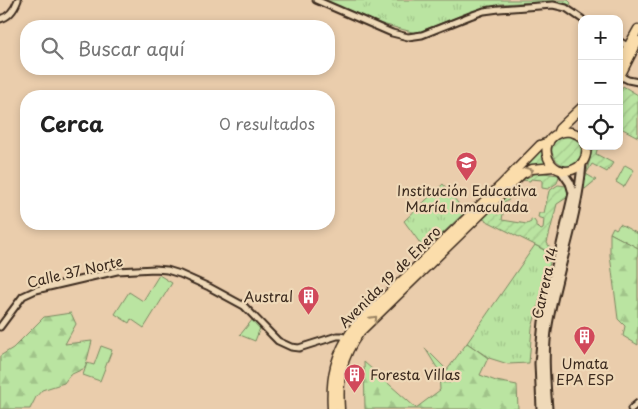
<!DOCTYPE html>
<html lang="es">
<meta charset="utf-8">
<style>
body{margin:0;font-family:"Playpen Sans",sans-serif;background:#f6f6f6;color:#222}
.controls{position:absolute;right:15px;top:15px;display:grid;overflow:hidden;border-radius:10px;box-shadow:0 2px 8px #0003}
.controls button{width:45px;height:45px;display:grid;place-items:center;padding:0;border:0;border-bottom:1px solid #e0e0e0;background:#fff;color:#222;font:25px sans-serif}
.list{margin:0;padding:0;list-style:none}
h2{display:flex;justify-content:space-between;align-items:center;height:65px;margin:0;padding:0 20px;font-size:21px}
h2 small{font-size:16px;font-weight:400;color:#767676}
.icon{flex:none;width:28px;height:28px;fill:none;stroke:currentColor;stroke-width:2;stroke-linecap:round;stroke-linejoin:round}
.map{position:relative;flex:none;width:638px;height:409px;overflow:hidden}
.search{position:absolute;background:#fff;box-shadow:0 2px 8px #0003;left:20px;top:20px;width:315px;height:55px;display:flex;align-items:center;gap:12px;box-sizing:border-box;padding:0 18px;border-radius:20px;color:#767676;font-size:19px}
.panel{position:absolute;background:#fff;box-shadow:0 2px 8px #0003;left:20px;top:90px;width:315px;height:140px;border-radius:20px}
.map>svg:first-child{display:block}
.grass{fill:url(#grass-tufts);stroke:#7a8760}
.forest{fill:url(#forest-firs);stroke:#7a8760}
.garden{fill:url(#garden-furrows);stroke:#7a8760}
.pitch{fill:#bae4a1;stroke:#7a8760}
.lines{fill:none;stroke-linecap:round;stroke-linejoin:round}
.street-casing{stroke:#3b2a1e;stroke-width:9}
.secondary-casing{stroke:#3b2a1e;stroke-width:11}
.primary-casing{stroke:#3b2a1e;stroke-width:11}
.street{stroke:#efd9b8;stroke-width:5}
.secondary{stroke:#efd9b8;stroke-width:7}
.primary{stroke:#fbddab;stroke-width:8}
.oneway{stroke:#9b8464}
.labels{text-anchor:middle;stroke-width:4.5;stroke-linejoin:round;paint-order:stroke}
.poi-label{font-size:14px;fill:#3b2a1e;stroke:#efd9b8}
.street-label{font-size:14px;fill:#3b2a1e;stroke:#efd9b8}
</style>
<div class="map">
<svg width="638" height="409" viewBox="0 0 638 409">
<defs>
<pattern id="grass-tufts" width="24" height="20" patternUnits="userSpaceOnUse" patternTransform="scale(1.25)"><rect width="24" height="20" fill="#bae4a1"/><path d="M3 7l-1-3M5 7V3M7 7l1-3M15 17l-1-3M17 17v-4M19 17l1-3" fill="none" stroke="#a1c48a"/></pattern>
<pattern id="forest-firs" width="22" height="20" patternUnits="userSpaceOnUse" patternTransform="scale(1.25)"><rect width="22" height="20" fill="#bae4a1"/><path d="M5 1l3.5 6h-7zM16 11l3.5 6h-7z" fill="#a1c48a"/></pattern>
<pattern id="garden-furrows" width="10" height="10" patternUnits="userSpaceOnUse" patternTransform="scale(1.25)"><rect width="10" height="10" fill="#bae4a1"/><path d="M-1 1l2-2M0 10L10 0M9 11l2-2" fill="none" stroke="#a1c48a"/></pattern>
</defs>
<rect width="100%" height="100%" fill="#eacdac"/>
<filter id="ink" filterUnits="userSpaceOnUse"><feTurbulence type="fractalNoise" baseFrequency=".02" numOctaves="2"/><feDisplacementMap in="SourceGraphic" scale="10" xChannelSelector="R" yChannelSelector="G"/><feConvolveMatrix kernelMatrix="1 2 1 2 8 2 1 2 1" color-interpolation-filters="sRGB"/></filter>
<g filter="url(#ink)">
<!-- grass -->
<path class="grass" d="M324 0H568L571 3 570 5 561 2H536L500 4 473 11 416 33 382 24Z
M443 184 465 212 425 250 404 221Z
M620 224 638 234V248L610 233 613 227 616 229Z
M535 245 549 253 551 259 532 328 529 363 508 364 489 358 467 343Z"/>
<!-- forest -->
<path class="forest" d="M610 233 638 248V345L623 336 625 326 618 319 610 255Z
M71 313 76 324 65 344 92 341 85 368 70 375 64 383 42 390 36 397 30 409H0V356L13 348 44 317Z
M467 343 488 358 480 375 496 381 517 385 518 409H365L364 362 416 408 440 390 439 371 425 348 447 370Z"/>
<!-- garden -->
<path class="garden" d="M623 86 638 95V137L619 127V94Z
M565 136C576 136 586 145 581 157 570 184 532 146 565 136Z
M593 146H598L596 154 613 163 607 172 592 164 586 174 596 180 585 189 583 188Z
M543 149 544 150 547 163 546 165 531 167 353 338 350 336 358 326Z
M536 173H544L558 175 559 176 557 183 548 189 542 188V180L531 179 530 181 522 180Z
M519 184 518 191 513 193 512 198 509 197 508 201H505L502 220 527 224 531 222V219L534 220 536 223V227L539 228 541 230 543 229 544 219 538 217 539 213H544L549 191 558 185 567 186 568 197 557 204 547 243 553 252H549L483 219Z"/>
<!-- pitch -->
<path class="pitch" d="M625 165 634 170 624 187 616 182Z
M159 275 172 283 144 328 131 319 129 323 115 314 129 292 143 301Z
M253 319 260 328 255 341 240 335Z
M101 346 112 350 100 381 83 375 87 363 94 365Z"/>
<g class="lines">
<defs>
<path id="street" d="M316 0 392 33 408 37 422 35 470 16 484 11 499 9 553 5 566 8 582 19
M0 19C9 17 15 8 18 0
M619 41 629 47
M620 76 628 80 638 82
M0 327 23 296 36 290 117 271 155 269 167 270 180 274 209 287 244 306 278 341 291 347 299 348 337 336H342L348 340
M631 409 638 403"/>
<path id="secondary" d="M541 409 539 363 543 322 573 193 570 183 561 170
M548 409C546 381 543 353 548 325 557 271 578 219 582 163"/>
<path id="primary" d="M619 63 638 29
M619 78 638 41
M557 134 559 129 582 107
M582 138C566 123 540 137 548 158 557 181 590 171 586 146
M332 409C330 376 335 355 354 327L500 186 540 145 549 142
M340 409C338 379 341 357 360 332L522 174 532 169 554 167"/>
</defs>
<!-- street casing -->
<use href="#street" class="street-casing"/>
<!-- secondary casing -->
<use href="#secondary" class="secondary-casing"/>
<!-- primary casing -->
<use href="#primary" class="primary-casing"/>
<!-- street -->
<use href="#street" class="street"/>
<!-- secondary -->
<use href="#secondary" class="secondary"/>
<!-- primary -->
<use href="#primary" class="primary"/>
</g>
<!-- one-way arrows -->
<defs><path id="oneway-chevron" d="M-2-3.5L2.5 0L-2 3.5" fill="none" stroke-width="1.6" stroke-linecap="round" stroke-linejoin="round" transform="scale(1.25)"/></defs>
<g class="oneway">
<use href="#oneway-chevron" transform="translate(530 171) rotate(-23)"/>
<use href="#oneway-chevron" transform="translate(374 319) rotate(-45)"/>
</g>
</g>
<!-- icons -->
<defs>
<symbol id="university-pin" viewBox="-11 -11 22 30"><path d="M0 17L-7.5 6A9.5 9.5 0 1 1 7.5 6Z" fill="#d1495b" stroke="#efd9b8"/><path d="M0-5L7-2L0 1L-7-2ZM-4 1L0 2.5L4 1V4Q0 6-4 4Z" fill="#fff"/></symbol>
<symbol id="building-pin" viewBox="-11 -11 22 30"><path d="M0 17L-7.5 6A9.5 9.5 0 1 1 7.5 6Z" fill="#d1495b" stroke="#efd9b8"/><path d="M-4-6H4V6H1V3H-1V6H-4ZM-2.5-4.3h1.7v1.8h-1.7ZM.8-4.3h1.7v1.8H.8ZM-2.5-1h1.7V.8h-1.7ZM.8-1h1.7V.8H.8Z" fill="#fff"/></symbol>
</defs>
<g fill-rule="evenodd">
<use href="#university-pin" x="454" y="150" width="25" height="34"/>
<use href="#building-pin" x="296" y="284" width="25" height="34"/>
<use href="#building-pin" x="572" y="324" width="25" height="34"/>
<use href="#building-pin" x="342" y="362" width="25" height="34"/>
</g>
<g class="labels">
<!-- poi labels -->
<g class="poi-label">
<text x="467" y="196">Institución Educativa<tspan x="467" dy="16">María Inmaculada</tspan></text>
<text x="293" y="302" text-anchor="end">Austral</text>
<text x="585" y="369">Umata<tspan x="585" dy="16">EPA ESP</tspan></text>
<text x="370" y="380" text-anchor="start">Foresta Villas</text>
</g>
<!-- street labels -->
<g class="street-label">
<text transform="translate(75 272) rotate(-13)" y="5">Calle 37 Norte</text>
<text transform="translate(390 277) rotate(-45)" y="5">Avenida 19 de Enero</text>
<text transform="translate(545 283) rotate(-77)" y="5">Carrera 14</text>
</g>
</g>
</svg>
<div class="controls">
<button>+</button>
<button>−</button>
<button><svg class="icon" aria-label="locate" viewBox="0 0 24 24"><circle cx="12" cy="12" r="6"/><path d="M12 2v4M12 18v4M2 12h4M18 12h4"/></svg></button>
</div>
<div class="search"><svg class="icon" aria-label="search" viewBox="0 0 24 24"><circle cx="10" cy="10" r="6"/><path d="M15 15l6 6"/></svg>Buscar aquí</div>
<section class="panel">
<h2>Cerca<small>0 resultados</small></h2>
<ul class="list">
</ul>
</section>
</div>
